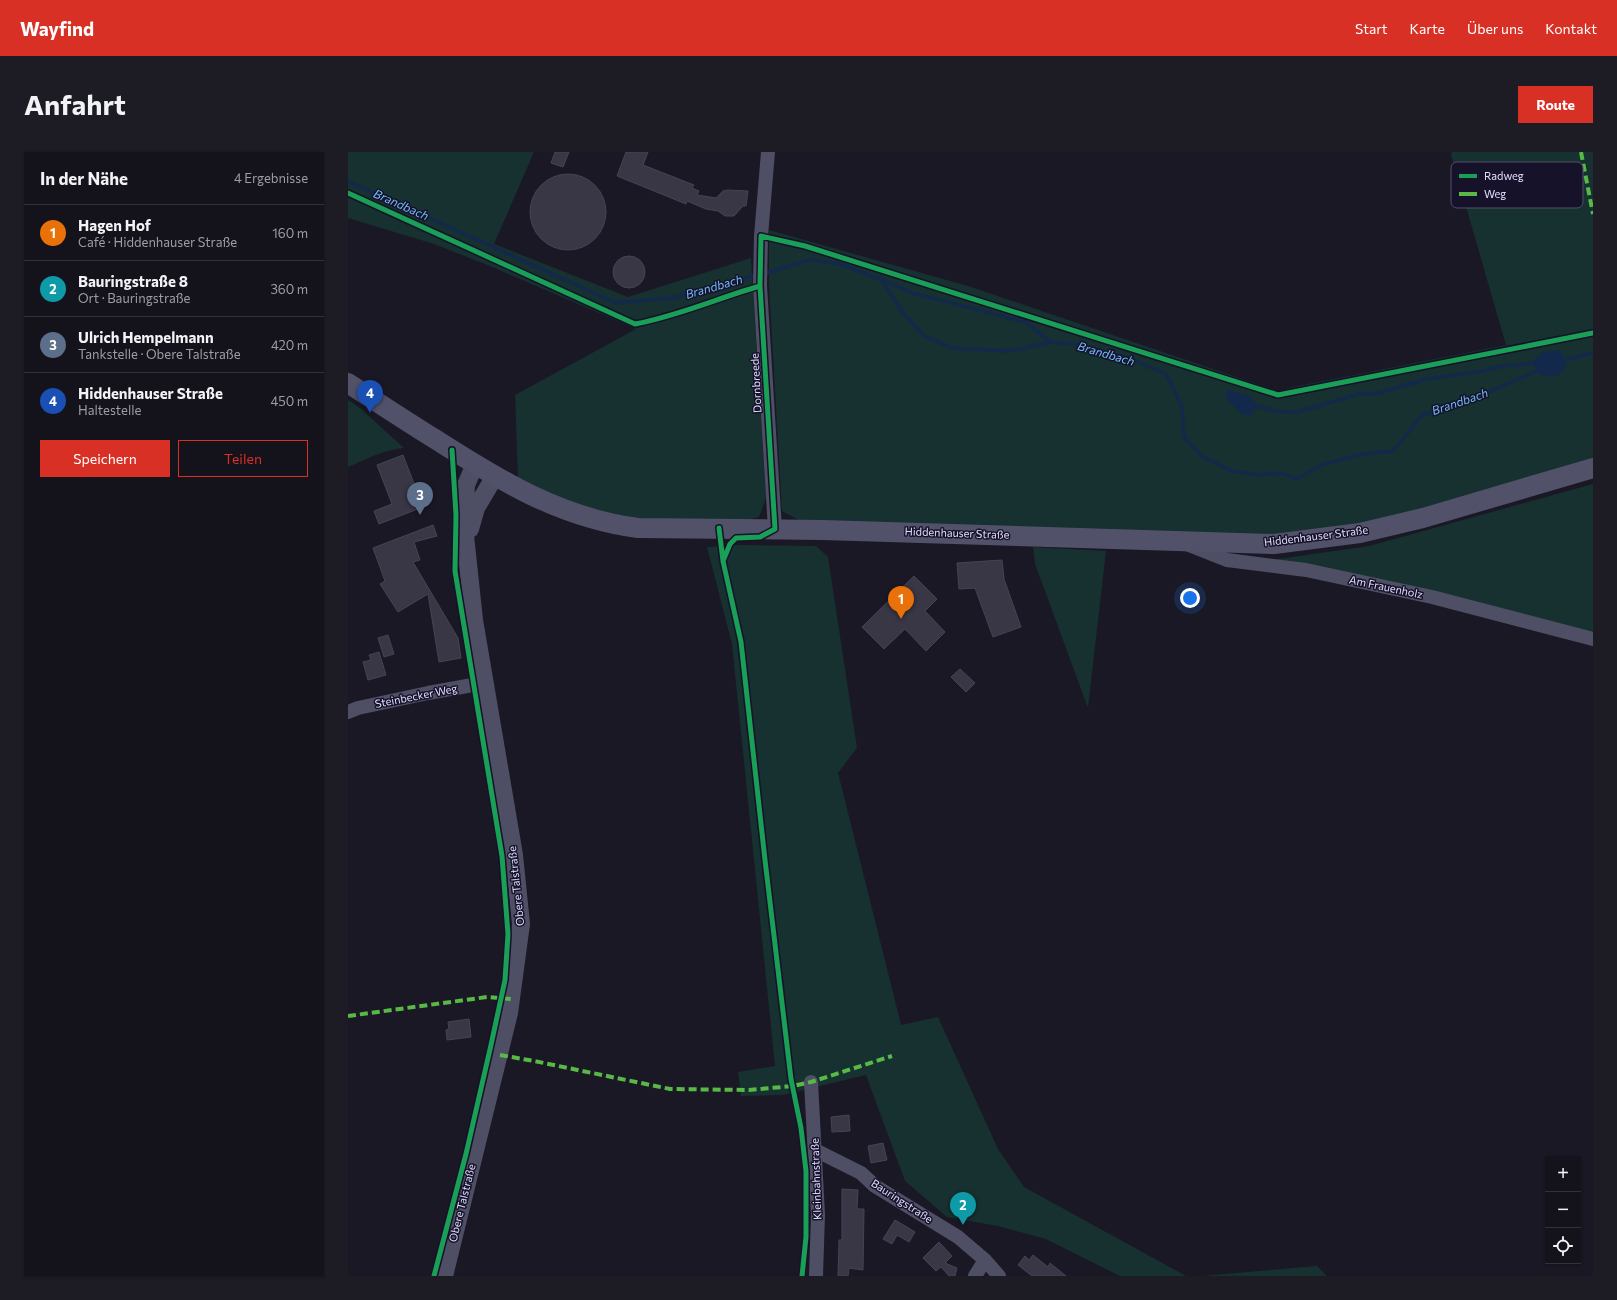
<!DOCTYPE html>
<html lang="de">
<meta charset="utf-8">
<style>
body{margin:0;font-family:Commissioner,sans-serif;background:#1d1b24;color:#f1f3f6}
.controls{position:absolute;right:12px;bottom:12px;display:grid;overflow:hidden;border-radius:0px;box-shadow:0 1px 3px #0004}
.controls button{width:36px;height:36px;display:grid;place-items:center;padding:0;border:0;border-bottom:1px solid #33323a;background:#14121b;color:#f1f3f6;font:20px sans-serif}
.you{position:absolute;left:842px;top:446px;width:14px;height:14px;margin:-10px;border:3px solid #fff;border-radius:50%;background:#1a73e8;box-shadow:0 0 0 6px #1a73e833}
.badge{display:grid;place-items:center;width:26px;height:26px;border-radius:50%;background:#d93025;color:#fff;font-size:13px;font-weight:700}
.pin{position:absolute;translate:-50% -33px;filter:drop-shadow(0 1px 2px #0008)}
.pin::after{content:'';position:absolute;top:21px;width:14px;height:12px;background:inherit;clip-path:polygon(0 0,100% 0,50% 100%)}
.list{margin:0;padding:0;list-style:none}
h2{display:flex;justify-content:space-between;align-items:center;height:52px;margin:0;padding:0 16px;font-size:17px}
h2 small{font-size:13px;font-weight:400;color:#9d9ea3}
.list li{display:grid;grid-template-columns:26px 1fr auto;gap:12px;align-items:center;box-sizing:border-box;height:56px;padding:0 16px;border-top:1px solid #33323a}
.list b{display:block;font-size:15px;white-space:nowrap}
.list p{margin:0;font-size:13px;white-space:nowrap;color:#9d9ea3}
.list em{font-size:13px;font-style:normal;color:#9d9ea3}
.actions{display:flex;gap:8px;padding:12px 16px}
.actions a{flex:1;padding:9px 0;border:1px solid #d93025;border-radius:0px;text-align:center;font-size:14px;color:#d93025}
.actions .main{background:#d93025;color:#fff}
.icon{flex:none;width:22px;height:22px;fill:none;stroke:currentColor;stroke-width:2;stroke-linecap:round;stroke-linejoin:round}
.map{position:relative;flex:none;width:1245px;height:1124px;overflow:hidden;border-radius:0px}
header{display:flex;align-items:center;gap:24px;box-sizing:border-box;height:56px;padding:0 20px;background:#d93025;color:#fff}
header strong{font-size:19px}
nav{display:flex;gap:22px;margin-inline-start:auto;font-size:14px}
.intro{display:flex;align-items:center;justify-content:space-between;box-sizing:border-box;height:96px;padding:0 24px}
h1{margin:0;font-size:28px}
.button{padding:10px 18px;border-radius:0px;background:#d93025;color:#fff;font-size:14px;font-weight:700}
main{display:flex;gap:24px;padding:0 24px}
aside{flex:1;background:#14121b;border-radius:0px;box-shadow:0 1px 3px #0004}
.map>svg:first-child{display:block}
.green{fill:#173030}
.water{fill:#13294b}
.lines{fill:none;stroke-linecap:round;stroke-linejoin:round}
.stream{stroke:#13294b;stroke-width:3.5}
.building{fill:#393645;stroke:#474357}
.minor{stroke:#4e4e65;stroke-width:14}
.tertiary{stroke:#4e4e65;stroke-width:18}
.secondary{stroke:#51516a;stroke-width:20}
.quiet{stroke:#58b947;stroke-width:4;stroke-dasharray:8 4;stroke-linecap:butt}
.cycleway-casing{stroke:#16122a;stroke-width:8}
.cycleway{stroke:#1a9f57;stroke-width:5}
.labels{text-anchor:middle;stroke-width:3;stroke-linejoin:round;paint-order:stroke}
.street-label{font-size:11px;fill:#e0ddfd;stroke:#16122a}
.water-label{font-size:12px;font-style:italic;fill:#71bdf8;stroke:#16122a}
.key{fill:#16122a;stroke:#534f69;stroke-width:1}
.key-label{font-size:11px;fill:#e0ddfd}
</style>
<header>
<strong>Wayfind</strong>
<nav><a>Start</a><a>Karte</a><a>Über uns</a><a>Kontakt</a></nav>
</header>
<div class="intro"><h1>Anfahrt</h1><a class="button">Route</a></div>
<main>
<aside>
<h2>In der Nähe<small>4 Ergebnisse</small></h2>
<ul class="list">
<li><span class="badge" style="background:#e8710a">1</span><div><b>Hagen Hof</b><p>Café · Hiddenhauser Straße</p></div><em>160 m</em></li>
<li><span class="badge" style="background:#0f9aa8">2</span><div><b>Bauringstraße 8</b><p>Ort · Bauringstraße</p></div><em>360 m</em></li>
<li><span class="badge" style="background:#5c6f8a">3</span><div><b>Ulrich Hempelmann</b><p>Tankstelle · Obere Talstraße</p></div><em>420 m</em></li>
<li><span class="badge" style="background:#1a4fb4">4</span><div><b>Hiddenhauser Straße</b><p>Haltestelle</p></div><em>450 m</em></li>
</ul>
<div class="actions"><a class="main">Speichern</a><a>Teilen</a></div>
</aside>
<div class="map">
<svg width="1245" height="1124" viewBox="0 0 1245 1124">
<rect width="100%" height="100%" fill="#1a1824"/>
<!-- green -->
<path class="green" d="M0 0H186L146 92 280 145 403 106 418 346 411 365 396 369 282 367 257 364 170 328 167 243 288 177 142 114 86 92 0 66Z
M1104 0H1245V310L1128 343 1002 375 916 386 454 370 434 359 421 133V78L620 134 930 239 950 234 1158 193 1103 3Z
M0 248 12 256 56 296C36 298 18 307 0 315Z
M1245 332V480L923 408 1021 394Z
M391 393 468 394 480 405 509 596 490 621 553 873 590 865 650 997 676 1035 838 1124H772L698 1087 650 1074 599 1065 557 1029 518 923 435 943 393 944 390 920 427 914 384 492 359 395Z
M685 395 758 399 740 556 687 412Z
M969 1114 979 1124H854Z"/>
<!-- water -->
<path class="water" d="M1212 198 1219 212 1212 222 1201 225 1191 222 1186 214V207L1196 200Z
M878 238 902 244 909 254 902 264 893 261 878 246Z"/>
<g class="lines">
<!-- stream -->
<path class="stream" d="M0 29 268 151 325 146 409 123
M415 122 461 108 492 112 534 128 552 157 576 184 604 196 663 199 703 190 734 193 777 205 818 222 834 255 836 285 853 304 884 319 912 323 933 321 948 327 976 312 1014 302 1045 299 1074 263 1142 240 1192 217
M535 128 564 141 677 170 703 190
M1213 209 1245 201
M909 254 926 259 950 260 1011 242H1027L1078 227 1136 219 1154 214 1189 211"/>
</g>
<!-- building -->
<path class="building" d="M207 0H221L215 15 203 11Z
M278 0H300L295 13 346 33 344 36 351 39 349 43 368 46 375 39 379 38 400 39 398 54H395L386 64H377L370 59 358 57 339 49 338 52 269 24Z
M182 60a38 38 0 1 1 76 0a38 38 0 1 1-76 0Z
M265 120a16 16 0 1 1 32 0a16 16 0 1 1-32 0Z
M55 303 75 355 31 372 26 359 44 352 29 313Z
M85 373 89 384 66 390 72 408 65 410 110 486 113 506 91 510 80 442 50 460 32 432 37 429 25 396Z
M654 408 656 427 673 475 645 485 627 436 611 437 609 411Z
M566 424 589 447 577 459 597 480 578 499 557 477 536 497 514 475Z
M40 483 46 502 36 505 30 486Z
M31 500 38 523 20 528 15 510 23 508 21 503Z
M612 517 627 531 618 540 603 525Z
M121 867 123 885 99 888 98 878 101 877 100 870Z
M501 963 502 979 484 980 483 965Z
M535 991 539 1008 523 1011 520 994Z
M494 1037 510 1038 509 1057H516L515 1118 501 1116 500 1124H490L491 1088H494Z
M547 1068 567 1080 561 1090 549 1083 544 1092 535 1087Z
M591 1090 604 1104 597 1111 609 1116 607 1124H601L593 1115 588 1119 575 1106Z
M685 1103 700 1115 702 1111 718 1124H684L670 1113 677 1104 681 1108Z"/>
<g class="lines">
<!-- minor -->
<path class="minor" d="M420 0 413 84 412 134 427 377
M841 393 879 408 958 418 1084 445 1245 487
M0 560 10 556 80 541 136 531
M463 930 470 1063 468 1124
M467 998 513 1021 527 1034 610 1085 637 1108 651 1124
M627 1124 637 1108"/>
<!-- tertiary -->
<path class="tertiary" d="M122 377 128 356 147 324
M96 1124 161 861 173 772 166 703 126 468 116 374 118 333 127 312"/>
<!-- secondary -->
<path class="secondary" d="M0 231C29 250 58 269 87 287 151 328 212 366 290 376L475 378 926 392 1012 381 1075 366 1245 316"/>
<!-- quiet -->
<path class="quiet" d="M1233 0 1245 62
M0 864 139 845 163 847
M152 903 186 909 322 937 401 938 445 934 463 930 544 904"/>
<defs>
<path id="cycleway" d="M0 41 287 172C330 164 370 146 412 134
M371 376 375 409 393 490 417 708 443 927 453 976 458 1019V1085L454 1124
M375 409 382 392 388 386 412 385 427 377 412 134 413 84 457 94 930 243 1245 181
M86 1124 118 1002 143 893 157 828 160 782 154 704 107 419 108 363 104 298"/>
</defs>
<!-- cycleway casing -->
<use href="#cycleway" class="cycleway-casing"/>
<!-- cycleway -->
<use href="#cycleway" class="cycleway"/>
</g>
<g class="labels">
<!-- street labels -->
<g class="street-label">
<text transform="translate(408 231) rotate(-93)" y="4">Dornbreede</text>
<text transform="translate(609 381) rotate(2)" y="4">Hiddenhauser Straße</text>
<text transform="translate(968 384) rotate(-7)" y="4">Hiddenhauser Straße</text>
<text transform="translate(1038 435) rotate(12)" y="4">Am Frauenholz</text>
<text transform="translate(68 544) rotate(-11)" y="4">Steinbecker Weg</text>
<text transform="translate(168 734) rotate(-96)" y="4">Obere Talstraße</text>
<text transform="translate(468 1027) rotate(-92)" y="4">Kleinbahnstraße</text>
<text transform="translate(554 1049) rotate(33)" y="4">Bauringstraße</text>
<text transform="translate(114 1051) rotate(-76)" y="4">Obere Talstraße</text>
</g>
<!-- water labels -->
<g class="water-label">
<text transform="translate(53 53) rotate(24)" y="4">Brandbach</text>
<text transform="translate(366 135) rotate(-16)" y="4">Brandbach</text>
<text transform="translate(758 202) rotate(16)" y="4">Brandbach</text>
<text transform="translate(1112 250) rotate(-19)" y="4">Brandbach</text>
</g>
</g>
<!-- legend -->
<rect x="1103" y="10" width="132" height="46" rx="6" class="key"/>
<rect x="1111" y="22" width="18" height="4" fill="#1a9f57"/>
<rect x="1111" y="40" width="18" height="4" fill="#58b947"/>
<g class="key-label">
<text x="1136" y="28">Radweg</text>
<text x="1136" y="46">Weg</text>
</g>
</svg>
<div class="controls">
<button>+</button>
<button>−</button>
<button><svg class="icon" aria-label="locate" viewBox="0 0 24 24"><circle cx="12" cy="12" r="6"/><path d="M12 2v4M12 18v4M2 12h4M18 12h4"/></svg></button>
</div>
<div class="you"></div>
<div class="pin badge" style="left:553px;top:467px;background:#e8710a">1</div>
<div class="pin badge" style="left:615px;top:1073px;background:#0f9aa8">2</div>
<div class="pin badge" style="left:72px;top:363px;background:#5c6f8a">3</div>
<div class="pin badge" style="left:22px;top:261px;background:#1a4fb4">4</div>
</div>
</main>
